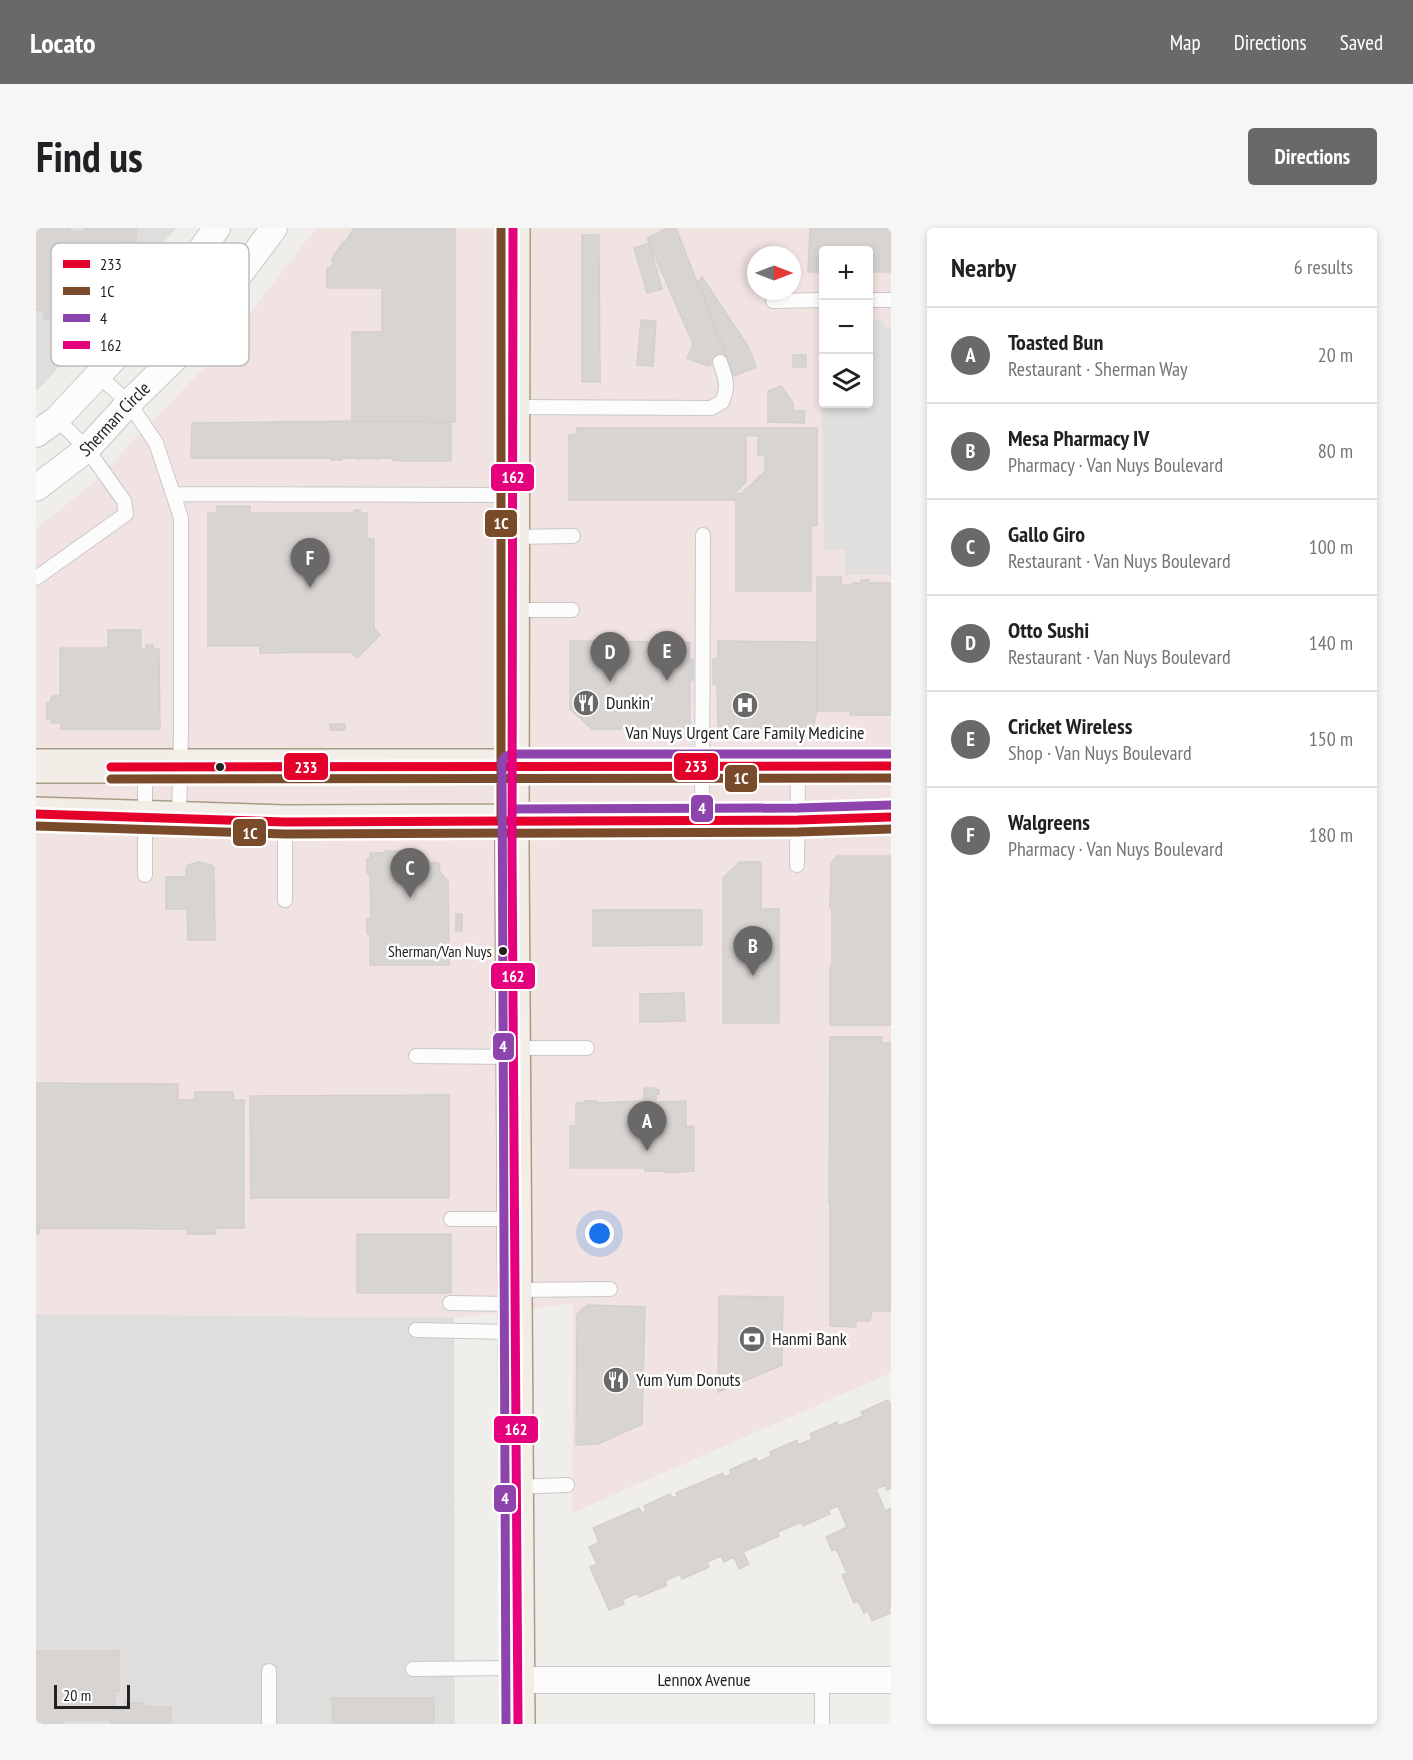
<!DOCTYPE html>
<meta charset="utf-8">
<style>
body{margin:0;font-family:"PT Sans Narrow",sans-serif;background:#f6f6f6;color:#202124}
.controls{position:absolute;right:18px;top:18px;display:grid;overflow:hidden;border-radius:6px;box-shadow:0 3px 9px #0003}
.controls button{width:54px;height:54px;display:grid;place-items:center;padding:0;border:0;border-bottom:2px solid #e0e0e0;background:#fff;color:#202124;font:30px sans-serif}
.compass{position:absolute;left:711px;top:18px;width:54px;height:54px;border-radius:50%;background:#fff;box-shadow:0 3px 9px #0003;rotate:90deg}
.scale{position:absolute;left:18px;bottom:15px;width:76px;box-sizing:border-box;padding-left:6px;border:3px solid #222;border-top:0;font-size:16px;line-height:21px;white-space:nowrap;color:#222;-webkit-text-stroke:4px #fff;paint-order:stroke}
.you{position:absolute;left:564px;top:1006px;width:21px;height:21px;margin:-15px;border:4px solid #fff;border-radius:50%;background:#1a73e8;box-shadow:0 0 0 9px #1a73e833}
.badge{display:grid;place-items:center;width:39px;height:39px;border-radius:50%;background:#6a6968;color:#fff;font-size:20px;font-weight:700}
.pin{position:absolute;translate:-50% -50px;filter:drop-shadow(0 2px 3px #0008)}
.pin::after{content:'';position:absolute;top:32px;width:21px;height:18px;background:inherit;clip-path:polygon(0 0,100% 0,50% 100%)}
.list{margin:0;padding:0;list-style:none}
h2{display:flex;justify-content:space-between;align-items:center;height:78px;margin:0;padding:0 24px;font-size:26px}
h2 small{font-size:20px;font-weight:400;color:#757577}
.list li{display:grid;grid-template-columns:39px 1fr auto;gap:18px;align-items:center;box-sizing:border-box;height:96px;padding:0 24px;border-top:2px solid #e0e0e0}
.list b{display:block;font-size:22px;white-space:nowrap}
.list p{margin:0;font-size:20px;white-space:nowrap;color:#757577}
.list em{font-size:20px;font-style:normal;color:#757577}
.icon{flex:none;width:33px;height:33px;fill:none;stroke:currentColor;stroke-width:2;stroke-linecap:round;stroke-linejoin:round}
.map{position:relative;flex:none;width:855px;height:1496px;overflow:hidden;border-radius:6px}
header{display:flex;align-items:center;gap:36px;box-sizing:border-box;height:84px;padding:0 30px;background:#6a6968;color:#fff}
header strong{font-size:28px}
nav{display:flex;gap:33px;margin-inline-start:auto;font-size:21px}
.intro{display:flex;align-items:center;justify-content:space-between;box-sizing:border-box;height:144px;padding:0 36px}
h1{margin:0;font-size:42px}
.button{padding:15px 27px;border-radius:6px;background:#6a6968;color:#fff;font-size:21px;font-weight:700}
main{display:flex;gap:36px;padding:0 36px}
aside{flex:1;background:#fff;border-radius:6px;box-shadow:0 3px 9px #0003}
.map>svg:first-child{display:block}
.residential{fill:#dfdedc}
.commercial{fill:#f1e3e1;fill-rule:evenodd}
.religious{fill:#dededc}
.parking{fill:#e0dfde}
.building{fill:#d7d4d2;stroke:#d3d0cc;stroke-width:1.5;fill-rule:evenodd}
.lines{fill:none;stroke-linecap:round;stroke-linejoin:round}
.service-casing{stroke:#c9c8c7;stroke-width:16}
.minor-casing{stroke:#c9c8c7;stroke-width:28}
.primary-casing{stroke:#a79c86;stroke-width:36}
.service{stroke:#fdfcfc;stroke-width:14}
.minor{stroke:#fdfcfc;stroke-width:26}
.primary{stroke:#f3ede7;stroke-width:33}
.bus-1-casing{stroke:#fff;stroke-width:14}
.bus-2-casing{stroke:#fff;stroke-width:14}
.bus-3-casing{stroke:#fff;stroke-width:14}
.bus-4-casing{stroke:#fff;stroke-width:14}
.bus-1{stroke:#e4002b;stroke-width:9}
.bus-2{stroke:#7a4b2a;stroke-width:9}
.bus-3{stroke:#8e44ad;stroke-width:9}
.bus-4{stroke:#e5007d;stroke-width:9}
.bus-dot{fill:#222;stroke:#fff;stroke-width:2}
.labels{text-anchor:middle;stroke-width:5;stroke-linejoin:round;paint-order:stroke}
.bus-label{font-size:16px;fill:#222;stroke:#fff;text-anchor:end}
.street-label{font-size:18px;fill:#222;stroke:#fff}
.poi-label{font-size:18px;fill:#222;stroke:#fff;text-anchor:start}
.key{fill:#fff;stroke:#bdbdbd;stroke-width:1.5}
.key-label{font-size:16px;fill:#222}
.line-badge{stroke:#fff;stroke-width:2}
.badge-label{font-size:16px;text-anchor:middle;font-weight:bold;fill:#fff}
</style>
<header>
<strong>Locato</strong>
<nav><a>Map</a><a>Directions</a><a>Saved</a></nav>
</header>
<div class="intro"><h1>Find us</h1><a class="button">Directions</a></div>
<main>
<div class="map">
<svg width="855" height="1496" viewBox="0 0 855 1496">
<rect width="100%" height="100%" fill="#f0eeeb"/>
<!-- residential -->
<path class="residential" d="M0 0H140L7 157 0 163Z
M0 1351H92V1463H203V1496H0Z"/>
<!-- commercial -->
<path class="commercial" d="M280 0H855V1145L536 1285 537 1075 418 1090 0 1086V301L54 258 188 119ZM788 22H832V176H788ZM720 27H756V63H720Z"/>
<!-- religious -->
<path class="religious" d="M0 1086 418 1090 419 1496H203V1463H92V1351H0Z"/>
<!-- parking -->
<path class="parking" d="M846 90 849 100 855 98V347H809V322H788L785 112 787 111 788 176H832L833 95Z"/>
<!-- building -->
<path class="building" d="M0 0H34L33 4H49V0H100V15L92 14V43L58 44V57H50V83H23V91H8V82H0Z
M318 0H419V194L316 193V104H346V60H291V40H294L298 33 295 32 307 14 309 15Z
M632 0H640L691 131 671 138 651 130 657 116 611 10Z
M774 0H855V44H832V22H788V44H772Z
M546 7H563L564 154H546Z
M613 15 626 61 611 65 598 20Z
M666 49 713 120 720 139 698 148 662 54Z
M605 92 620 93 617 138 601 137Z
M757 127H770V139H757Z
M745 158 757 175V183H769L768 195 732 194V163Z
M316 193 415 194V233H363V232H357V230H343V231H339V230H324V231H320V230H306V232H295V230H155L156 195Z
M541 200H781V297L775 298V363H700V272H533V207H540ZM710 207 722 208V227H729V243L705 266H698L710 254Z
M181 278H214V285H318V282H324V285H331V311H338V401L344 407 321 430 315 424 224 425V418H172V285H181Z
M781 349H805V357H817V355H825V352H833V355H855V487H814V483H781Z
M72 402H105V421H110V417H117V421H123L124 501H25V495H15V491H11V475H14L16 468H24V420H72Z
M534 413 654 414 653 431H657V452H654V501H556L534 481Z
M682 413 781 414V483L777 500 682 501 681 456H677V431H682Z
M294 496H309V502H294Z
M349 623H371V625H386L395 635 401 634 404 637 403 643 412 653 413 737H334V706H331V691H335L334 646H331V631H334V625H349Z
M801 628H855V797H794V738H796V680H794L795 635Z
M163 634 175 637 178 640 179 712H152L151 681H130V649H150V641L152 637Z
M704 634H725V681H743V795H687V650Z
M557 682H666V717L557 718Z
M420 686H426V703H420Z
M648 765 649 793 604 794V766Z
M794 809H846V815H855V1083H836L834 1093H820V1099L794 1098V975H793Z
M0 855 142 856V872H159V864H197V872H208V1000H180L179 1006H151V1001L3 1000V1006H0Z
M608 860H620V862H623V866H620V874L650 873V899L658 898V943L629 945V943H609V940H534V898H540V875H549V873H560V875L608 873Z
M413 867V970H215L214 868Z
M321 1006H415V1065H321Z
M683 1068 747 1069 746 1137 682 1164Z
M551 1077 609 1079 606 1196 562 1216 540 1217 541 1086Z
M852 1172 855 1176V1260L851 1262 849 1257 840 1261 849 1283 855 1280V1379L853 1380 854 1385 836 1393 832 1383 828 1385 822 1373 818 1375 806 1347 811 1345 800 1321 796 1323 790 1309 811 1299 802 1278 792 1282 794 1286 767 1298 765 1294 742 1304 743 1308 707 1324 713 1336 703 1341 698 1329 688 1334 685 1328 671 1334 673 1339 646 1351 644 1346 629 1353 631 1357 603 1369 601 1365 586 1372 588 1376 573 1382 554 1339 561 1336 553 1319 563 1314 557 1300 603 1280 606 1285 610 1283 608 1278 634 1266 636 1270 641 1268 640 1265 687 1245 688 1249 695 1246 694 1242 720 1230 722 1234 735 1228 734 1224 761 1212 762 1217 776 1211 774 1206 801 1194 803 1198 827 1188 825 1184Z
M0 1423H83V1463H79V1481H85V1479H89V1475H108V1479H135V1496H75V1492H27V1496H7V1492H0Z
M296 1470H398V1496H297Z"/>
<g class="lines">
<defs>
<path id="service" d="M832 72H855
M737 73 788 72
M63 148 93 175 120 215 145 290V503L143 590
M477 179 675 180 686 174C693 158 690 151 684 134
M138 266 476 267
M477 309 537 308
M0 350 90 286 88 273 61 235 51 221 21 191
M477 382H536
M109 539V647
M666 592 667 307
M249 594V672
M761 637 762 538
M478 820H551
M380 828 478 829
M415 991H479
M480 1062 574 1061
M414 1075 480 1076
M380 1102 480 1104
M480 1259 531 1257
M377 1441 482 1440
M233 1443V1496
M786 1496V1453"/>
<g id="minor">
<path d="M0 206 21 191 112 94 181 0"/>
<path id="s1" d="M0 260 51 221 93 175 147 122 238 0"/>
<path id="s2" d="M482 1452H855"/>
</g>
<path id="primary" d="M477 0 476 624 482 1496
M0 538H855
M0 586 249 594 762 592 855 589"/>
</defs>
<!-- service casing -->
<use href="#service" class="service-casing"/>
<!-- minor casing -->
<use href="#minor" class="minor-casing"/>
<!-- primary casing -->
<use href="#primary" class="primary-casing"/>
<!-- service -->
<use href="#service" class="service"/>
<!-- minor -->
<use href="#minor" class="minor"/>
<!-- primary -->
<use href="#primary" class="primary"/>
<defs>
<path id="bus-1" d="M75 539 855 538
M0 586 249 594 762 592 855 589"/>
<path id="bus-2" d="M465 0V591
M75 551 855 550
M0 598 249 606 762 604 855 601"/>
<path id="bus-3" d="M477 581 762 580 855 577
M470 1496 466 533 470 528 477 526H855"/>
<path id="bus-4" d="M477 0 476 624 482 1496"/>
</defs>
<!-- bus-1 casing -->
<use href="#bus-1" class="bus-1-casing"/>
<!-- bus-2 casing -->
<use href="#bus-2" class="bus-2-casing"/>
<!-- bus-3 casing -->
<use href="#bus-3" class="bus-3-casing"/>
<!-- bus-4 casing -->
<use href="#bus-4" class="bus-4-casing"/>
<!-- bus-1 -->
<use href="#bus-1" class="bus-1"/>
<!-- bus-2 -->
<use href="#bus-2" class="bus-2"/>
<!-- bus-3 -->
<use href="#bus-3" class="bus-3"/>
<!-- bus-4 -->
<use href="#bus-4" class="bus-4"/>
</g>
<!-- icons -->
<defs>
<symbol id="restaurant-disc" viewBox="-11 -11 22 22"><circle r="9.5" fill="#6a6968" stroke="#fff"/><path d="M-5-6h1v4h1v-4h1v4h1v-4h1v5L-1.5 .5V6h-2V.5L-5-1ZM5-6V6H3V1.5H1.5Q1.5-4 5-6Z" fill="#fff"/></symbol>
<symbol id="hospital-disc" viewBox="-11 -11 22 22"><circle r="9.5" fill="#6a6968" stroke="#fff"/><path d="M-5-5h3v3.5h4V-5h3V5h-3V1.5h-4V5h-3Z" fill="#fff"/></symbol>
<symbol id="bank-disc" viewBox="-11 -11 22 22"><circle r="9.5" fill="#6a6968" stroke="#fff"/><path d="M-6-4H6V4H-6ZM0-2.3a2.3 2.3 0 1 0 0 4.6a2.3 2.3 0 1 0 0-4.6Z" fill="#fff"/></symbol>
</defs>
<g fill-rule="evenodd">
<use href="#restaurant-disc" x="535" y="460" width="30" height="30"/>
<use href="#hospital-disc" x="694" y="462" width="30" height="30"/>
<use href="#bank-disc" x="701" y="1096" width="30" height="30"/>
<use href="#restaurant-disc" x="565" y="1137" width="30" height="30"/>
</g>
<!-- markers -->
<g class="bus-dot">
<circle cx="184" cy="539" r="5"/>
<circle cx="467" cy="723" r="5"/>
</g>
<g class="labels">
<!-- bus labels -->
<g class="bus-label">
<text x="456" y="729">Sherman/Van Nuys</text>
</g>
<!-- street labels -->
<g class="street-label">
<text dy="6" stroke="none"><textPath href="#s1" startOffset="105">Sherman Circle</textPath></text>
<text dy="6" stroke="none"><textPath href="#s2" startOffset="186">Lennox Avenue</textPath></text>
</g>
<!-- poi labels -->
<g class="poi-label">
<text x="570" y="481">Dunkin'</text>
<text x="709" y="511" text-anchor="middle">Van Nuys Urgent Care Family Medicine</text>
<text x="736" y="1117">Hanmi Bank</text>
<text x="600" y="1158">Yum Yum Donuts</text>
</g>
</g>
<!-- legend -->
<rect x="15" y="15" width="198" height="123" rx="9" class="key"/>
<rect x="27" y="32" width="27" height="8" fill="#e4002b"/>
<rect x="27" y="59" width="27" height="8" fill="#7a4b2a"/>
<rect x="27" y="86" width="27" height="8" fill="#8e44ad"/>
<rect x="27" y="113" width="27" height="8" fill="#e5007d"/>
<g class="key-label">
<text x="64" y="42">233</text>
<text x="64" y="69">1C</text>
<text x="64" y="96">4</text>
<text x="64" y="123">162</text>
</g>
<g class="line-badge">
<rect x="454" y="235" width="45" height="29" rx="6" fill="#e5007d"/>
<rect x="448" y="281" width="34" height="29" rx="6" fill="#7a4b2a"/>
<rect x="637" y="524" width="46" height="29" rx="6" fill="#e4002b"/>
<rect x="247" y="524" width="46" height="29" rx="6" fill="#e4002b"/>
<rect x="688" y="536" width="34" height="29" rx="6" fill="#7a4b2a"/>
<rect x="654" y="566" width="24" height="29" rx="6" fill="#8e44ad"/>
<rect x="196" y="590" width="35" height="29" rx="6" fill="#7a4b2a"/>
<rect x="454" y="734" width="46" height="28" rx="6" fill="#e5007d"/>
<rect x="456" y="804" width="23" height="29" rx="6" fill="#8e44ad"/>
<rect x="457" y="1187" width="46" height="29" rx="6" fill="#e5007d"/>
<rect x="457" y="1256" width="24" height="29" rx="6" fill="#8e44ad"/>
</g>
<g class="badge-label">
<text x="477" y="255">162</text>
<text x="465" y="301">1C</text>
<text x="660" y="544">233</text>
<text x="270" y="545">233</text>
<text x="705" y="556">1C</text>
<text x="666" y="586">4</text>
<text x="214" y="611">1C</text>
<text x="477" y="754">162</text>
<text x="467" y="824">4</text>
<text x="480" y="1207">162</text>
<text x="469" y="1276">4</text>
</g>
</svg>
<div class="controls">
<button>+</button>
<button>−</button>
<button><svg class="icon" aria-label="layers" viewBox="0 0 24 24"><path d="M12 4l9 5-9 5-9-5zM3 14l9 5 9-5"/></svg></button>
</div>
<svg class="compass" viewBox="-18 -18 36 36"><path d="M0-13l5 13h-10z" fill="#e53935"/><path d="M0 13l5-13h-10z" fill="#757577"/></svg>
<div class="scale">20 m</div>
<div class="you"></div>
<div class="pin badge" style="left:611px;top:923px">A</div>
<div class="pin badge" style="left:717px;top:748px">B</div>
<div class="pin badge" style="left:374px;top:670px">C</div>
<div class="pin badge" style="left:574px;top:454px">D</div>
<div class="pin badge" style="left:631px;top:453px">E</div>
<div class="pin badge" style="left:274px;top:360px">F</div>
</div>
<aside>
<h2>Nearby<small>6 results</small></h2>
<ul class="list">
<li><span class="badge">A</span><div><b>Toasted Bun</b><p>Restaurant · Sherman Way</p></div><em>20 m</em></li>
<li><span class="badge">B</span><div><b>Mesa Pharmacy IV</b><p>Pharmacy · Van Nuys Boulevard</p></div><em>80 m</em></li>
<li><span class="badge">C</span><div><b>Gallo Giro</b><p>Restaurant · Van Nuys Boulevard</p></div><em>100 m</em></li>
<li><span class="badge">D</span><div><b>Otto Sushi</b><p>Restaurant · Van Nuys Boulevard</p></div><em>140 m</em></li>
<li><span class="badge">E</span><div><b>Cricket Wireless</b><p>Shop · Van Nuys Boulevard</p></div><em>150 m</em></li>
<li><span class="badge">F</span><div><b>Walgreens</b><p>Pharmacy · Van Nuys Boulevard</p></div><em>180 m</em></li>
</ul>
</aside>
</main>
